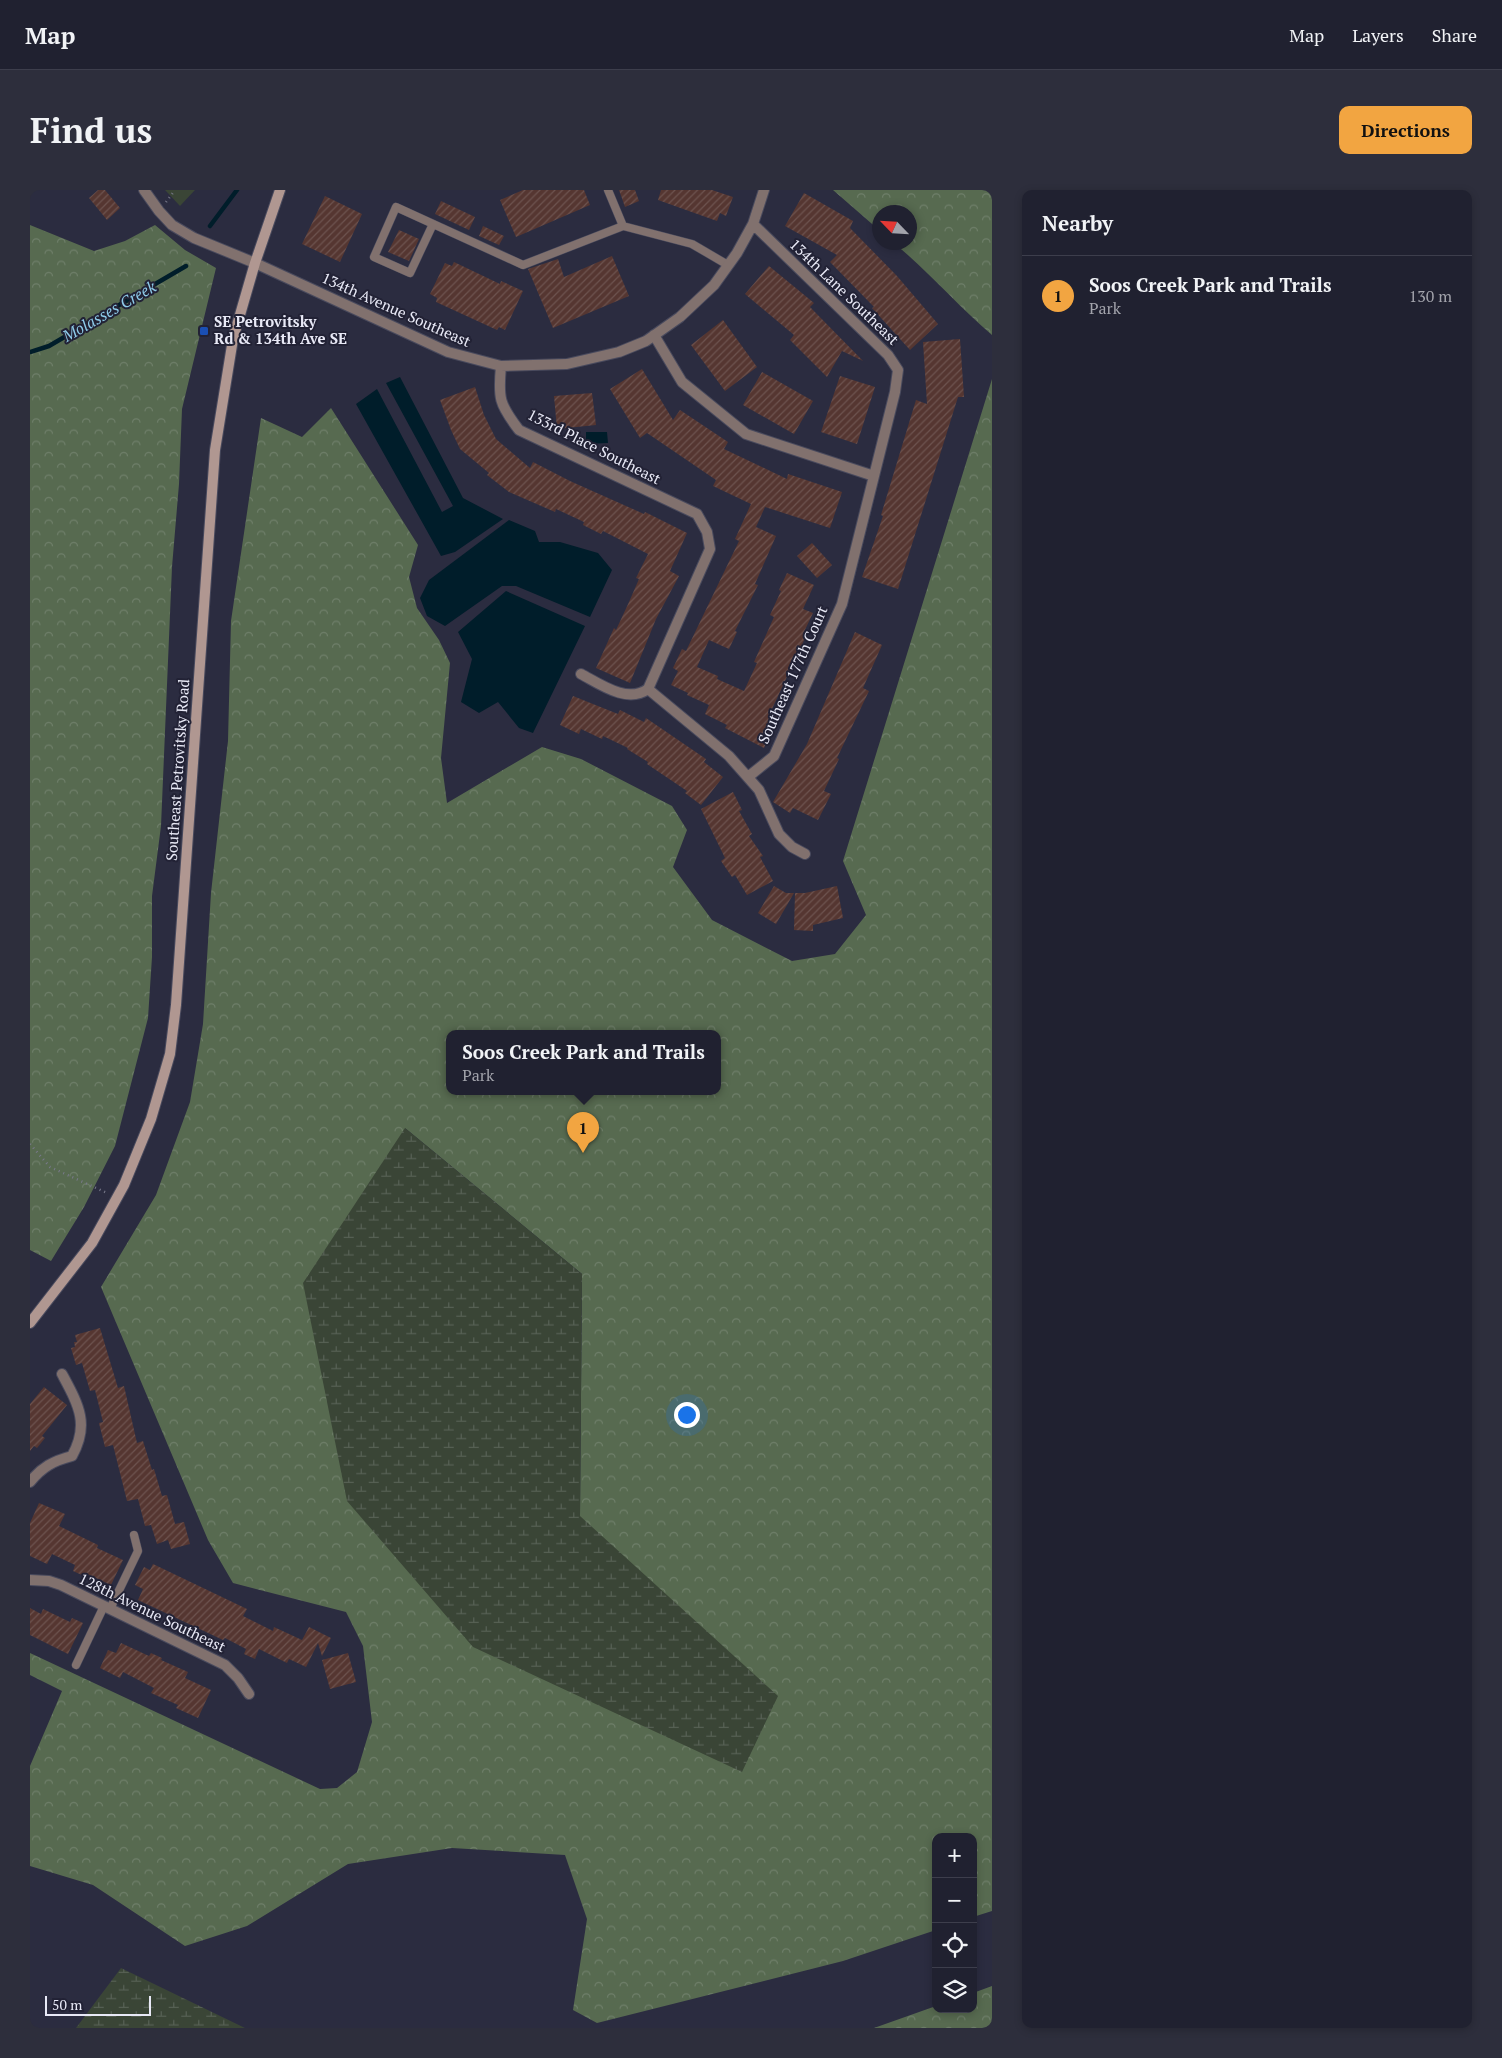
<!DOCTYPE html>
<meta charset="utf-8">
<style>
body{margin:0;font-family:"PT Serif",serif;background:#2d2e3c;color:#f1f3f6}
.controls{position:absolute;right:15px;bottom:15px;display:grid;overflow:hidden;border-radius:10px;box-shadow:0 2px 8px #0003}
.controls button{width:45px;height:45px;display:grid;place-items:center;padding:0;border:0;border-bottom:1px solid #3d3e4c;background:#202130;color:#f1f3f6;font:25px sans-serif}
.compass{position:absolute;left:842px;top:15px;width:45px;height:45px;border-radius:50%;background:#202130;box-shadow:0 2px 8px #0003;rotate:295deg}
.scale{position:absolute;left:15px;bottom:12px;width:106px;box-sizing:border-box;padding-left:5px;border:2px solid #e8e9f6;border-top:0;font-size:14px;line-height:18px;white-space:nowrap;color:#e8e9f6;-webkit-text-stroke:4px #222235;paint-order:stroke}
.you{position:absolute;left:656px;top:1224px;width:18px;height:18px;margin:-12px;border:4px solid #fff;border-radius:50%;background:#1a73e8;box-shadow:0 0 0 8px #1a73e833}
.badge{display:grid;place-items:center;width:32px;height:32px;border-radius:50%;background:#f2a541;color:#111;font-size:16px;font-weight:700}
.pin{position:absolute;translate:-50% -41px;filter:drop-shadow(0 1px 2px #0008)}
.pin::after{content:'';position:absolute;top:26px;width:18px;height:15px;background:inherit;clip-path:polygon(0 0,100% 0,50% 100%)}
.popup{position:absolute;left:416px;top:840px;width:275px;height:65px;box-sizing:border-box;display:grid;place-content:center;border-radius:10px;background:#202130;filter:drop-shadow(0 1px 4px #0005);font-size:16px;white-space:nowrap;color:#a2a3ab}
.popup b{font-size:19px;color:#f1f3f6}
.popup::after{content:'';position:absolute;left:50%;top:100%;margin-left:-10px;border:10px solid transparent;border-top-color:#202130}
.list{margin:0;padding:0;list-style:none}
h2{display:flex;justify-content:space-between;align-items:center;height:65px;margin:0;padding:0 20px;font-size:21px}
h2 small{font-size:16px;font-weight:400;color:#a2a3ab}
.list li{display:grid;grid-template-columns:32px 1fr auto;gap:15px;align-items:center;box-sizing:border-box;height:80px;padding:0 20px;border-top:1px solid #3d3e4c}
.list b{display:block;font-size:19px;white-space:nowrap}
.list p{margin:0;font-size:16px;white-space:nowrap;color:#a2a3ab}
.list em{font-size:16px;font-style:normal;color:#a2a3ab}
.icon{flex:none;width:28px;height:28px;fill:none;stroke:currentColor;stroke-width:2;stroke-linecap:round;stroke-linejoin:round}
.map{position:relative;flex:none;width:962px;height:1838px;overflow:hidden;border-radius:10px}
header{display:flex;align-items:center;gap:30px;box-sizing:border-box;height:70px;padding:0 25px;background:#202130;border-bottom:1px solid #3d3e4c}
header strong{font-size:24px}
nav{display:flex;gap:28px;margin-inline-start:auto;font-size:18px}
.intro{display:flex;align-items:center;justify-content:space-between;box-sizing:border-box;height:120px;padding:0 30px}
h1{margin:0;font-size:35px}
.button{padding:12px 22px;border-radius:10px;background:#f2a541;color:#111;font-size:18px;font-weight:700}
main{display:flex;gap:30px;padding:0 30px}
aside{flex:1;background:#202130;border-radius:10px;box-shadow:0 2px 8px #0003}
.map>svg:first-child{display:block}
.green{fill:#3a4536}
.forest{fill:url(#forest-crowns);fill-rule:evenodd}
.wetland{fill:url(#wetland-marsh)}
.water{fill:#001d2a}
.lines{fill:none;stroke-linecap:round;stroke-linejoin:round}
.stream{stroke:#001d2a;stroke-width:4.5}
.building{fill:url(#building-hatch)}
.lane-casing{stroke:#494a5d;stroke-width:9}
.street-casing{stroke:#494a5d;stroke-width:12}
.secondary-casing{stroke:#494a5d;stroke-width:12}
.path{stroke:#797a8b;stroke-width:2.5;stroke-dasharray:1 4;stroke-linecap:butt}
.lane{stroke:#81716e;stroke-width:8}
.street{stroke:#81716e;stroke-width:10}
.secondary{stroke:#b09791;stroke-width:10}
.transit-dot{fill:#1a4fb4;stroke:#222235;stroke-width:2}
.labels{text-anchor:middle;stroke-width:4;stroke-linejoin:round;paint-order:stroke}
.street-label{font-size:15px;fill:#e8e9f6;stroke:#222235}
.poi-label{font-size:15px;font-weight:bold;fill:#e8e9f6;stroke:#222235;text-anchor:start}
.water-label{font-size:16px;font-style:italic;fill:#8ecbe9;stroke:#222235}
</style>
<header>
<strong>Map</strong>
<nav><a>Map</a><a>Layers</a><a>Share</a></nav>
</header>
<div class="intro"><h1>Find us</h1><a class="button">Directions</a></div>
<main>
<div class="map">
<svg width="962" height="1838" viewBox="0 0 962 1838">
<defs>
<pattern id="forest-crowns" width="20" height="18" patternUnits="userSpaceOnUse" patternTransform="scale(1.25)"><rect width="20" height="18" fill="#576a50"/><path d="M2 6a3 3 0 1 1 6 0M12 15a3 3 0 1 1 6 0" fill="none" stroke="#6f7f6a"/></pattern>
<pattern id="wetland-marsh" width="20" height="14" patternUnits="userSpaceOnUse" patternTransform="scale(1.25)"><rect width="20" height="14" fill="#3a4536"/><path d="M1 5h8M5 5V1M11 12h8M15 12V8" fill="none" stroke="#566054"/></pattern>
<pattern id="building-hatch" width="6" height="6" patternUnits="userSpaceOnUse" patternTransform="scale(1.25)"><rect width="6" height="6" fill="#553631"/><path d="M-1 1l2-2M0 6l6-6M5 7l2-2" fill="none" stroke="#6d534f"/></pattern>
</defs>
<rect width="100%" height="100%" fill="#2b2c40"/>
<!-- green -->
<path class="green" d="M135 0H165L150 16Z"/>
<!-- forest -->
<path class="forest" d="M803 0H962V145C928 116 899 82 864 53L879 52V22H849V40Z
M0 35 64 61 95 51 125 35 155 60 186 78 152 219 149 294 142 377 131 636 122 706V767L118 828 85 956 54 1017 21 1071 0 1060Z
M962 189V1721L943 1727V1647H906V1740L813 1771 567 1833 543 1820 557 1729 535 1665 422 1658 318 1674 217 1736 155 1756 63 1695 0 1676V1576L32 1501 0 1485V1463L290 1599 307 1598 327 1582 342 1532 333 1456 316 1422 203 1393 178 1350 71 1097 126 1005 160 912 173 834 181 703 198 551 201 431 231 228 272 247 301 218 388 355 379 387 387 418 409 450 420 473 411 568 417 613 512 557 551 569 642 616 657 640 643 677 682 730 762 771 805 764 836 725 813 671ZM419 844H687V902H419ZM375 938 552 1084 550 1326Z
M962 1796V1838H844L906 1816V1819H943V1803Z"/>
<!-- wetland -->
<path class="wetland" d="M375 938 552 1084 550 1326 748 1506 712 1582 443 1457 317 1311 273 1093Z
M91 1778 215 1838H46Z"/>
<!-- water -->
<path class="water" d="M370 187 433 308 473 329 425 362 411 366 326 214 347 199 412 322 423 316 356 193Z
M556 242H577L578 253 556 254Z
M479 330 505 341 509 352H530L568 363 582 380 560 427 486 396H472L415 436 397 426 390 408 399 390Z
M476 401 555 436 503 543 489 538 468 512 449 523 431 512 442 469 428 442Z"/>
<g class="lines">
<!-- stream -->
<path class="stream" d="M180 36 207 0
M0 162 19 156 156 76"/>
</g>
<!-- building -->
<path class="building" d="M68 0H75L90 18 77 30 59 8Z
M493 0H554L560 15 486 47 470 10Z
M589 0H605L609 11 595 17Z
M631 0H682L703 7 696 26 690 23 687 31 628 10Z
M774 3 823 31 820 38 867 86 908 134 880 160 842 118 844 117 800 72 807 65 755 36Z
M295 6 332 24 310 72 272 54Z
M411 11 445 27 439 40 405 24Z
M453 36 474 46 469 55 449 46Z
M369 40 389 49 379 71 358 62Z
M582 66 599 106 523 138 498 79 528 69 534 87Z
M424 72 470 94 471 91 493 101 475 140 469 137 467 140 406 112 407 108 400 104 415 73 422 76Z
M739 76 784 113 780 117 833 171 812 161 797 187 760 150 764 145 715 104Z
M693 130 727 177 695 201 661 155Z
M930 149 934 207H928L868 399 832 387 853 326 851 325 886 210 897 214 893 152Z
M612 179 643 230 650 220 698 252 694 259 757 289 758 284 812 302 800 338 735 317 726 337 746 346 725 394 728 395 705 441 707 442 699 459 679 450 667 477 688 486 687 489 714 501 727 473 724 472 744 427 740 425 751 401 749 400 757 383 784 395 773 419 783 423 773 444 776 446 741 521 749 525 734 558 695 538 697 535 675 524 679 515 657 505 658 503 641 495 648 481 643 478 652 459 656 461 695 380 709 351 705 349 721 314 683 296 686 290 617 243 610 248 580 199Z
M732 182 783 211 764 244 713 215Z
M810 186 845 197 827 254 791 242Z
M445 197 454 225 466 249 500 278 503 272 540 291 614 324 615 322 657 343 640 381 649 386 626 429 600 493 566 478 584 438 586 440 599 412 609 389 606 388 618 364 573 341 571 344 553 335 554 332 526 319 525 322 479 302 457 285 459 283 430 259 421 240 410 210Z
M562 203 566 235 527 239 524 206Z
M782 353 802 375 787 388 767 366Z
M825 442 852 455 833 498 839 501 807 568 809 569 794 601 801 604 788 630 763 618 760 623 743 612 777 554Z
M543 506 588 524 590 520 614 532 616 528 676 569 674 572 693 587 671 615 655 603 657 601 617 574 618 572 597 559 598 558 573 546 572 549 551 539 549 544 530 535Z
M703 602 712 620 709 621 722 644 719 646 733 666 730 667 743 691 717 705 705 685 702 687 691 671 695 668 671 619Z
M744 696 756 703H764L746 734 728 723Z
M807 696 813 728 783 735V741L764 740 765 703H775Z
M70 1138 88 1198 94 1196 107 1253 113 1251 122 1280 124 1279 132 1306 137 1305 145 1334 154 1332 160 1354 141 1359 138 1350 127 1354 121 1335 115 1336 108 1309 97 1311 83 1255 75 1257 69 1233 73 1232 65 1200 60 1201 52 1173 46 1175 41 1158 45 1157 44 1152H47L45 1145Z
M14 1197 37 1215 12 1246 15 1248 7 1258 4 1256 0 1261V1214Z
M9 1313 35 1324 29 1336 68 1355 67 1358 93 1370 81 1395 55 1383 54 1386 43 1381 45 1375 22 1364 17 1374 0 1366V1333Z
M123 1374 217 1419 213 1426 243 1441 244 1437 272 1450 279 1437 301 1448 292 1466 288 1453 276 1477 259 1469 257 1473 229 1459 225 1469 214 1464 216 1459 195 1448 193 1450 108 1410 113 1399 105 1395 114 1377 120 1380Z
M0 1418 11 1424 13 1419 40 1432 42 1428 53 1433 38 1464 0 1445Z
M91 1453 119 1466 121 1463 132 1468 131 1470 158 1482 155 1488 181 1500 168 1528 146 1518 148 1515 121 1503 124 1498 93 1482 90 1488 70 1478 78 1460 86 1463Z
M318 1463 326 1492 300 1499 292 1470Z"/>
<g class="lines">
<defs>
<path id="lane" d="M578 0 593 36
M403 34 380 83 344 67 366 17 493 75 593 36 662 54 698 75
M80 1419 108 1361 104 1345
M46 1475 74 1416"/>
<path id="street" d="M114 0 129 21 142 35 164 48 225 73 418 162 471 176 537 174 589 162 616 151 650 127 684 95 707 63 723 34 734 0
M624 145 652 192 716 244 844 286
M471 176C468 208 469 214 489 240L667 324 677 342 680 359 618 499
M551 484C570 494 597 514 618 499
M618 499 699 566 729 600 749 644 762 657 775 664
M718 587 744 566 812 414 865 202 868 180 858 165 723 34
M0 1292C12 1277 23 1271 42 1266 60 1234 48 1214 32 1184
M0 1390 19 1391 31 1395 195 1475 208 1488 219 1504"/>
<path id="secondary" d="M0 1133 62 1053 94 995 121 929 140 864 146 815 185 260 203 149 225 73 250 0"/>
</defs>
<!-- lane casing -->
<use href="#lane" class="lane-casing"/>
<!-- street casing -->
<use href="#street" class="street-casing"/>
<!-- secondary casing -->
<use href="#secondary" class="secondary-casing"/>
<!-- path -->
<path class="path" d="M136 12 145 0
M0 954 20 977 77 1003"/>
<!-- lane -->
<use href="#lane" class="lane"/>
<!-- street -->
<use href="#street" class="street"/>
<!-- secondary -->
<use href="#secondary" class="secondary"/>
</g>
<!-- markers -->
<rect class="transit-dot" x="169" y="136" width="10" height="10" rx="2.5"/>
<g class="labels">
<!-- street labels -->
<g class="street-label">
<text transform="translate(814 102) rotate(44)" y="5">134th Lane Southeast</text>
<text transform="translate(366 120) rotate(24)" y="5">134th Avenue Southeast</text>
<text transform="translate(564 257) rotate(27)" y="5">133rd Place Southeast</text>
<text transform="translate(763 485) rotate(-66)" y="5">Southeast 177th Court</text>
<text transform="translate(148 580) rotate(-86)" y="5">Southeast Petrovitsky Road</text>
<text transform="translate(122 1423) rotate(26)" y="5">128th Avenue Southeast</text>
</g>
<!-- poi labels -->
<g class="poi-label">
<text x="184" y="137">SE Petrovitsky<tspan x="184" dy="17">Rd &amp; 134th Ave SE</tspan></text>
</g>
<!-- water labels -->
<g class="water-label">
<text transform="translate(79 121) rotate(-30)" y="6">Molasses Creek</text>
</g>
</g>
</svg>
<div class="controls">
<button>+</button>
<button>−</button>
<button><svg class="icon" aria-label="locate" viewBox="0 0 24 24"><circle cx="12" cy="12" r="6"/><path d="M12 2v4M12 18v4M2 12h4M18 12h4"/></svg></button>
<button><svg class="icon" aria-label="layers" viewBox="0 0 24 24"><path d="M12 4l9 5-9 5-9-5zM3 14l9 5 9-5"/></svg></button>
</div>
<svg class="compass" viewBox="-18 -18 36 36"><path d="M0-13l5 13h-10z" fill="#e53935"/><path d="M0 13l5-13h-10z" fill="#a2a3ab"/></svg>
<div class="scale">50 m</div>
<div class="you"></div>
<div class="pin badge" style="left:553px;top:963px">1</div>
<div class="popup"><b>Soos Creek Park and Trails</b>Park</div>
</div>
<aside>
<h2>Nearby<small></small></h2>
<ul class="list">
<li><span class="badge">1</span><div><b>Soos Creek Park and Trails</b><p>Park</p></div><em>130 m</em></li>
</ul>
</aside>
</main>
